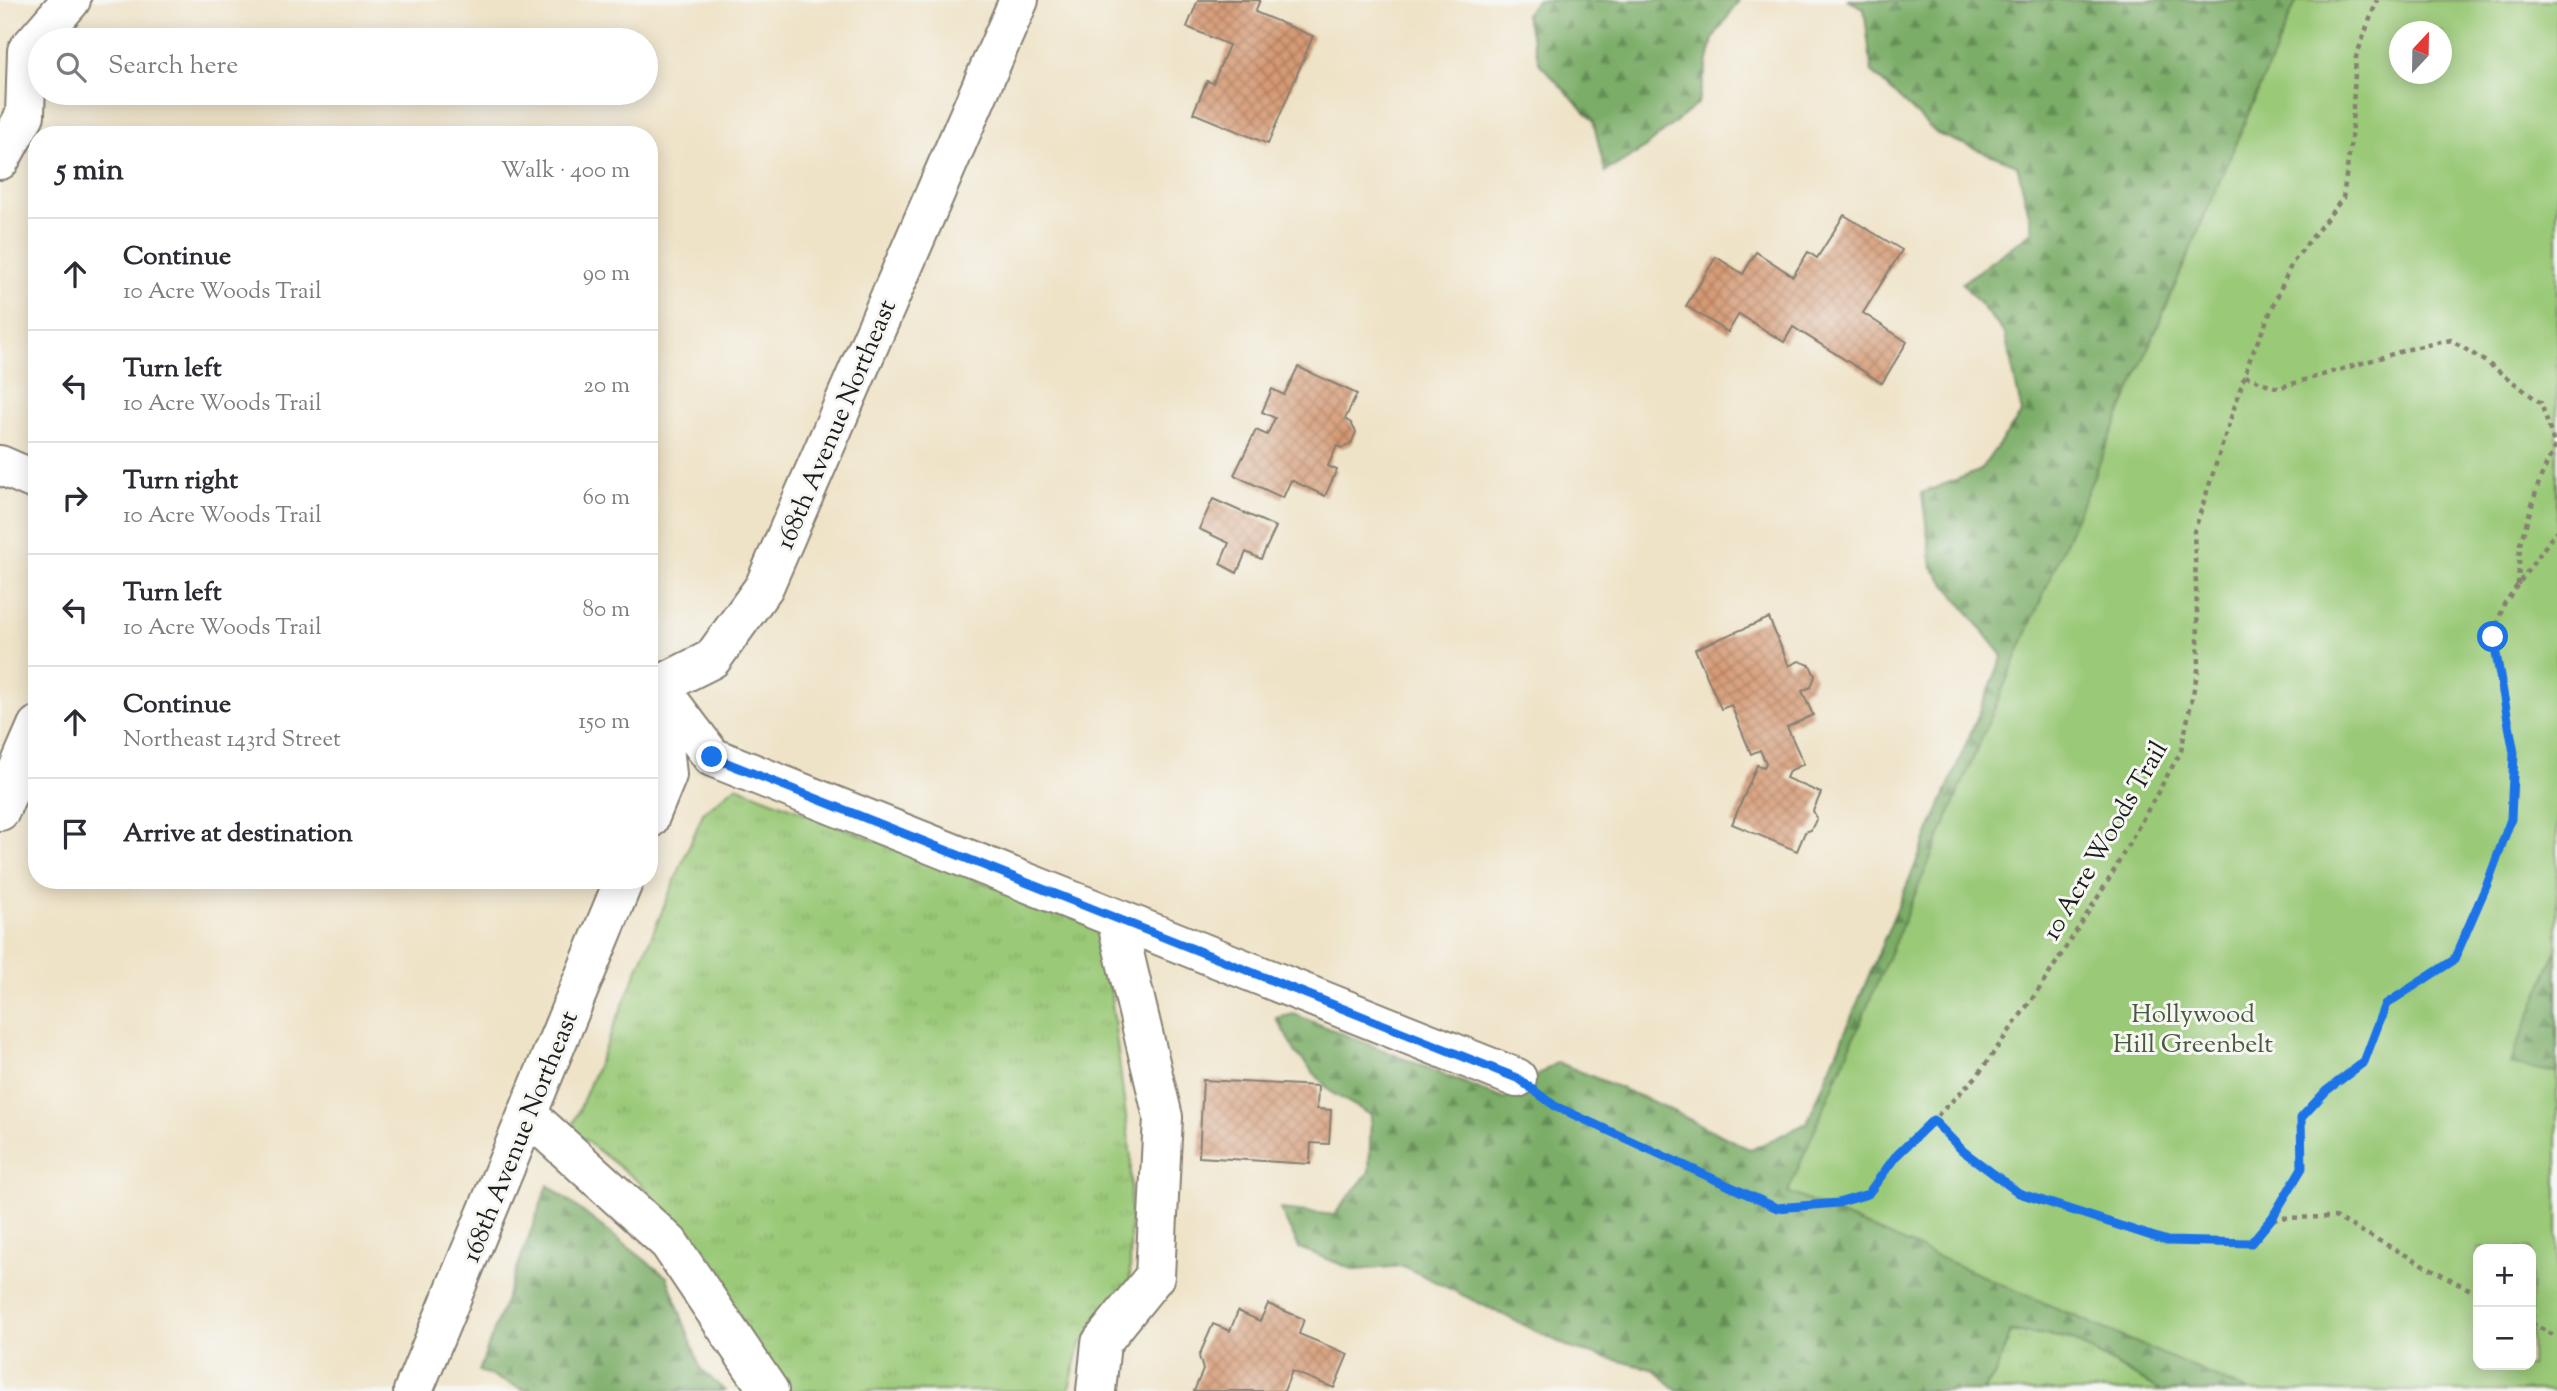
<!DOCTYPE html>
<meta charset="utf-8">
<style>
body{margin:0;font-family:"Sorts Mill Goudy",serif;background:#f7f7f7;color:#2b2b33}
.controls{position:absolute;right:21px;bottom:21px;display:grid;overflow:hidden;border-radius:14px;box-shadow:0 4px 18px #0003}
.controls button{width:63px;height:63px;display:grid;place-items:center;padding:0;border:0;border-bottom:2px solid #e1e1e2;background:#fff;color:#2b2b33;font:35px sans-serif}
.compass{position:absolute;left:2389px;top:21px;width:63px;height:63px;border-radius:50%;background:#fff;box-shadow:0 4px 18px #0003;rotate:22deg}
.stop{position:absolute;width:21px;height:21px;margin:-16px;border:5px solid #1a73e8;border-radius:50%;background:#fff}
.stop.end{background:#1a73e8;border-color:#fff;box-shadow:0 2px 7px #0008}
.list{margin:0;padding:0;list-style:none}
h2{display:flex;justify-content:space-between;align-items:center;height:91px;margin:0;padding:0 28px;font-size:30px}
h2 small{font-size:23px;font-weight:400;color:#7c7c81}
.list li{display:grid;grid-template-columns:46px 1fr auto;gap:21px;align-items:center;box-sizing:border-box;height:112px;padding:0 28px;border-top:2px solid #e1e1e2}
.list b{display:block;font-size:26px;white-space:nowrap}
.list p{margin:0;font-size:23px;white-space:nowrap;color:#7c7c81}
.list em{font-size:23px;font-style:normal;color:#7c7c81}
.icon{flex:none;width:38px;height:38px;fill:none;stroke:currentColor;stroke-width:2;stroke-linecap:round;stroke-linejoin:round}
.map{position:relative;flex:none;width:2557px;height:1391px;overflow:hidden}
.search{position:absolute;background:#fff;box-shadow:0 4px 18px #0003;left:28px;top:28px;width:630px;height:77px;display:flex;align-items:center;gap:18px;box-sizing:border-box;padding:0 24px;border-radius:38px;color:#7c7c81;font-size:26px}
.panel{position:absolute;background:#fff;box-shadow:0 4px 18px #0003;left:28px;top:126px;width:630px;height:763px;border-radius:28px}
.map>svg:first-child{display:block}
.grass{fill:url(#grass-tufts);stroke:#5b724a;stroke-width:2}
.forest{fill:url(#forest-firs);stroke:#4c6442;stroke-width:2;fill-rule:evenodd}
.park{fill:#9ac977;stroke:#5b724a;stroke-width:2;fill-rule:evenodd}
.building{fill:url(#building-cross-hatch)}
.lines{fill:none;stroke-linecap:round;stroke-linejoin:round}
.minor-casing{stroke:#868072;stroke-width:42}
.path{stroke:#868072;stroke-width:4.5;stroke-dasharray:5 5;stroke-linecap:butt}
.minor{stroke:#fff;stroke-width:38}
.route{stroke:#1a73e8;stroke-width:9}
.labels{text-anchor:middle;stroke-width:6;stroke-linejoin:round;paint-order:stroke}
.street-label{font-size:26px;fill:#1c1c1c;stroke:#f6f6f2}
.park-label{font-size:26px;fill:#48593c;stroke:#f6f6f2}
</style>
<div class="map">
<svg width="2557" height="1391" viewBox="0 0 2557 1391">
<defs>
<pattern id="grass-tufts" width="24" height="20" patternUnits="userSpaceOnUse" patternTransform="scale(1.75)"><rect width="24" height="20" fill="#9ac977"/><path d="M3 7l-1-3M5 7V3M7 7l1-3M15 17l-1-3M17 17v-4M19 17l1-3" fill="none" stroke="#84ac66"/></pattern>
<pattern id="forest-firs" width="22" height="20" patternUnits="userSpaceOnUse" patternTransform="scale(1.75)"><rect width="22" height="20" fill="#7bad68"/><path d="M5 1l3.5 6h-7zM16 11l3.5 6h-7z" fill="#648c55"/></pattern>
<pattern id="building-cross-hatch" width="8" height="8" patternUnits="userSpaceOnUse" patternTransform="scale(1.75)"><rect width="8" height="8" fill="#d69a74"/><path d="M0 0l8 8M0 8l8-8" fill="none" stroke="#ad7d5e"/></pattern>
</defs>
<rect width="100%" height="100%" fill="#f6f6f2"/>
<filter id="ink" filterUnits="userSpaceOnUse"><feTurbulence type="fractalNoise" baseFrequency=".0143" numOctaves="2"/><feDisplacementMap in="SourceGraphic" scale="14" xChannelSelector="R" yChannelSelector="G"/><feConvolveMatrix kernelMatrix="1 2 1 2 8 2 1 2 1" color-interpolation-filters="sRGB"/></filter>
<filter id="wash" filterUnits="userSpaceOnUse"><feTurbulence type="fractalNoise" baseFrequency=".00686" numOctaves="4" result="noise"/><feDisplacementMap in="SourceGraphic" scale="28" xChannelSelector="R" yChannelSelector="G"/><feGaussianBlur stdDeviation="1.57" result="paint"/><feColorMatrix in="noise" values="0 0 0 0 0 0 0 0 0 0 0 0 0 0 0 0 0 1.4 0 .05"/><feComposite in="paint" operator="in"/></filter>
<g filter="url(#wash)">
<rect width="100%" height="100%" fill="#efe3c7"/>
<!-- grass -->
<path class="grass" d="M736 786 1096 926 1107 963 1131 1157 1130 1281 1081 1344 1068 1391H778L715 1268 640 1183 571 1129 703 813Z
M2010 1331 2069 1338 2161 1391H1983L1995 1374Z"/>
<!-- forest -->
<path class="forest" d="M1537 0H1739L1713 39 1698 103 1642 150 1605 172 1593 120 1540 64 1525 15Z
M1847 0H2557V1391H2161L2069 1338 2011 1331 1995 1374 1983 1391H1677L1655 1370 1573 1349 1403 1266 1355 1270 1299 1248 1280 1209 1334 1215 1369 1172 1371 1115 1332 1093 1296 1053 1276 1018 1294 1014 1504 1099 1557 1062 1656 1103 1751 1150 1807 1123 2003 656 1932 567 1922 493 1979 471 2022 413 2005 334 1962 283 2033 231 2017 165 1937 134 1872 72 1864 8ZM2400 32H2442V74H2400ZM2478 1249H2531V1365H2478Z
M548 1185 667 1277 701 1369 725 1391H526L479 1371Z"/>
<!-- park -->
<path class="park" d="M2297 0H2557V948L2510 1064 2557 1073V1391H2248L1788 1192ZM2400 32H2442V74H2400ZM2478 1249H2531V1365H2478Z"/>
<g id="blocks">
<!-- building -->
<path class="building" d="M1198 0H1260L1255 12 1313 36 1268 144 1193 113 1207 81 1213 83 1229 45 1187 27Z
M1844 215 1902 250 1863 313 1907 342 1882 383 1793 327 1784 342 1739 314 1728 332 1686 306 1716 257 1743 274 1756 252 1793 276 1808 252 1817 258Z
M1298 367 1357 394 1345 419 1351 423 1356 432 1351 444 1342 448 1337 446 1328 466 1337 470 1325 496 1291 480 1283 498 1234 475 1256 430 1267 435 1275 418 1262 412 1272 389 1284 395Z
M1213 499 1276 527 1261 559 1246 552 1237 573 1220 564 1229 543 1199 529Z
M1769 618 1789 666 1799 661 1810 665 1815 676 1811 687 1802 691 1813 715 1787 727 1804 764 1789 771 1786 778 1821 793 1813 811 1817 818 1811 830 1805 832 1797 851 1732 824 1757 765 1764 767 1766 763 1760 750 1751 754 1731 705 1721 709 1695 649Z
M1203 1080 1318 1086 1317 1109 1331 1110 1329 1144 1311 1143 1310 1164 1199 1157Z
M1268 1304 1304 1319 1299 1334 1348 1354 1334 1388 1292 1371 1284 1391H1194L1203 1370 1199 1356 1213 1324 1230 1331 1238 1311 1260 1321Z"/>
</g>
</g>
<g filter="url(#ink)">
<use href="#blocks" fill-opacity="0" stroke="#868072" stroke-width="2"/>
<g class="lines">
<defs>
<path id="minor" d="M0 160 25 115 27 51 71 0
M0 465 37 481
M658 686 712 757 1517 1078
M649 688 658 686 712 659 764 587 1019 0
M0 811 37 726
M649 819 667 775 658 686
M527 1114 669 1243 769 1391
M413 1391 624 880
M1096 1391 1101 1343 1155 1276 1163 1117 1116 919"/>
</defs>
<!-- minor casing -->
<use href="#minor" class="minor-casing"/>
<!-- path -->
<path class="path" d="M2245 376 2278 388 2413 348 2451 340 2489 364 2541 403 2555 446 2540 479 2520 544 2518 585
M1548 1101 1777 1208 1838 1203 1868 1194 1896 1157 1977 1076 2042 985 2108 881 2181 751 2199 665 2194 532 2250 359 2292 263 2343 198 2351 140 2356 57 2377 0
M1933 1120 1963 1151 2019 1193 2167 1241 2251 1243 2272 1218 2302 1168 2301 1118 2326 1091 2364 1062 2386 1004 2454 960 2488 882 2511 819 2514 753 2493 637 2504 604 2557 530
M2273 1218 2335 1217 2478 1294
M2531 1323 2557 1337"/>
<!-- minor -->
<use href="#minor" class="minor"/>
</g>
</g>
<g class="lines" filter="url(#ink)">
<!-- route -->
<path class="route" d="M712 757 1517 1078 1555 1106 1777 1208 1838 1203 1868 1194 1895 1157 1933 1120 1963 1151 2019 1193 2167 1241 2251 1243 2272 1218 2302 1168 2301 1118 2326 1091 2364 1062 2386 1004 2454 960 2488 882 2511 819 2514 753 2493 637"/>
</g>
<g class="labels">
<!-- street labels -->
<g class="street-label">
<text transform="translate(835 424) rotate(-67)" y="9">168th Avenue Northeast</text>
<text transform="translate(2104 840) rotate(-60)" y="9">10 Acre Woods Trail</text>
<text transform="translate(519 1136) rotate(-68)" y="9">168th Avenue Northeast</text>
</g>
<!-- park labels -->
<g class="park-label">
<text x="2193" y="1022">Hollywood<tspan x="2193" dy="30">Hill Greenbelt</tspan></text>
</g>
</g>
</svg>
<div class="controls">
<button>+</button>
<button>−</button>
</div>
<svg class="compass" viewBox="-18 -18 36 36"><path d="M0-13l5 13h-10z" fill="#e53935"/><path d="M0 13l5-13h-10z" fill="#7c7c81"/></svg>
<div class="stop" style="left:2493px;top:637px"></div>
<div class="stop end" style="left:712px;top:757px"></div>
<div class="search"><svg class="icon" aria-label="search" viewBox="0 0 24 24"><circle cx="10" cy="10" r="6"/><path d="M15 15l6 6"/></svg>Search here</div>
<section class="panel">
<h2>5 min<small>Walk · 400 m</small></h2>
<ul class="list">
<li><svg class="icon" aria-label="ahead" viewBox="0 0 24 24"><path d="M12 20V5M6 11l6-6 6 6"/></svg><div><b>Continue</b><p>10 Acre Woods Trail</p></div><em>90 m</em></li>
<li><svg class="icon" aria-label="left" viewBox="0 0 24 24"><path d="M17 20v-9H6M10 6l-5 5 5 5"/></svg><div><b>Turn left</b><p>10 Acre Woods Trail</p></div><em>20 m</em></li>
<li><svg class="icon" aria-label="right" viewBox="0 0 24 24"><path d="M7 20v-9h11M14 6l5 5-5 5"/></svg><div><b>Turn right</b><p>10 Acre Woods Trail</p></div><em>60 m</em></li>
<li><svg class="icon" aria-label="left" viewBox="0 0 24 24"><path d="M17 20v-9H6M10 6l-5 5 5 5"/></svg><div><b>Turn left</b><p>10 Acre Woods Trail</p></div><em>80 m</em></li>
<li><svg class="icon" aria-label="ahead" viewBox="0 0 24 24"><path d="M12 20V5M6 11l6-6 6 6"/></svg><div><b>Continue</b><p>Northeast 143rd Street</p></div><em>150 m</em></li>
<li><svg class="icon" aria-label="arrive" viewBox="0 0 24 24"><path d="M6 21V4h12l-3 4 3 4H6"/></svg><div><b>Arrive at destination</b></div></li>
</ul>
</section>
</div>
